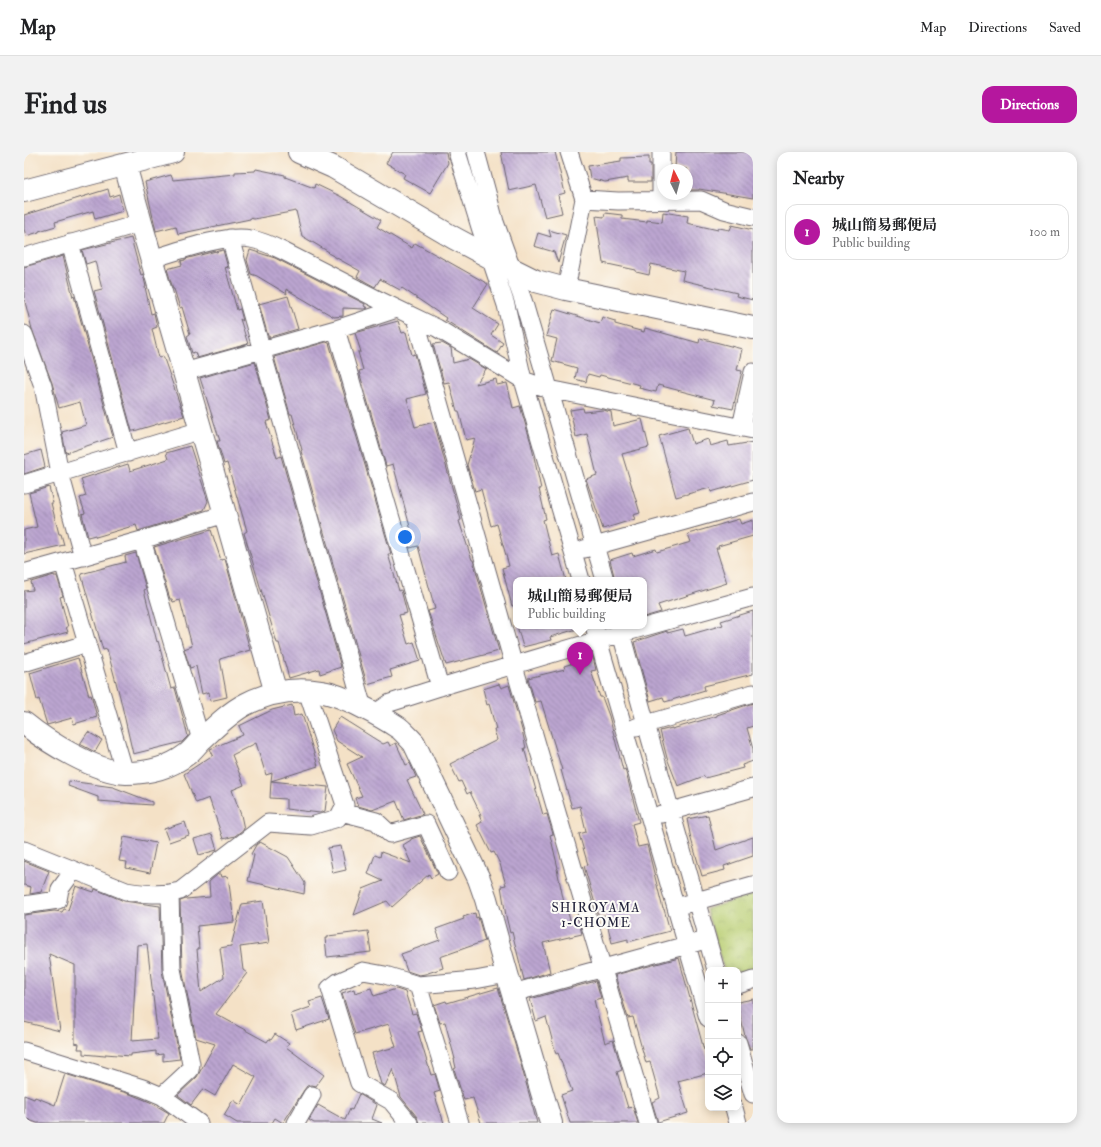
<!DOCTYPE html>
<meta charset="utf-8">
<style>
body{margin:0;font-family:"IM FELL Double Pica","Noto Serif JP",serif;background:#f2f2f2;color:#202124}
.controls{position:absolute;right:12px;bottom:12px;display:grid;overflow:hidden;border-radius:8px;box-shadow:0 2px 10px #0003}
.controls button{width:36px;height:36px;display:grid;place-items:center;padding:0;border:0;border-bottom:1px solid #e0e0e0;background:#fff;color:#202124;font:20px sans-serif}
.compass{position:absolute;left:633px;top:12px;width:36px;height:36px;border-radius:50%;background:#fff;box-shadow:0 2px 10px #0003;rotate:354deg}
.you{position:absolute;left:381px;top:385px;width:14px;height:14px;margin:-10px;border:3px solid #fff;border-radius:50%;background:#1a73e8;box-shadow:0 0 0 6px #1a73e833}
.badge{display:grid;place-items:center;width:26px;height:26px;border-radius:50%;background:#b5179e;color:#fff;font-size:13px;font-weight:700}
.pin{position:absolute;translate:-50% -33px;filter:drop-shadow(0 1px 2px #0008)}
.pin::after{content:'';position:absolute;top:21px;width:14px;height:12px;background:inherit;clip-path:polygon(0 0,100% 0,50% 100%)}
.popup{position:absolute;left:489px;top:425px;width:134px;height:52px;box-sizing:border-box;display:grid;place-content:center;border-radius:8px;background:#fff;filter:drop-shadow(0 1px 3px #0005);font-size:13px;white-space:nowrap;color:#757577}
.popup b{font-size:15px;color:#202124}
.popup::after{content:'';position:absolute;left:50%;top:100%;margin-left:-8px;border:8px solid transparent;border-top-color:#fff}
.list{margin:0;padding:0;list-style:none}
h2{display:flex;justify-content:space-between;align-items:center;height:52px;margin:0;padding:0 16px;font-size:17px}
h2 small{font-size:13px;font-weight:400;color:#757577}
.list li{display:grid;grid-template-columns:26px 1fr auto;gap:12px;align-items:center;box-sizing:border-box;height:56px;margin:0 8px 8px;padding:0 8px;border:1px solid #e0e0e0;border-radius:12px}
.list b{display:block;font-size:15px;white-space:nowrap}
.list p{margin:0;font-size:13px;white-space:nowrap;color:#757577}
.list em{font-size:13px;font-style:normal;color:#757577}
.icon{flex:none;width:22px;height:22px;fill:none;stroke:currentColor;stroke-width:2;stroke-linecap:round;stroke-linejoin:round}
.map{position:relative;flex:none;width:729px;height:971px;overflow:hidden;border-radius:12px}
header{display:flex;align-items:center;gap:24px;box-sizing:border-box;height:56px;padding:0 20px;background:#fff;border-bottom:1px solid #e0e0e0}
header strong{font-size:19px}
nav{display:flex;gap:22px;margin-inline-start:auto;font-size:14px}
.intro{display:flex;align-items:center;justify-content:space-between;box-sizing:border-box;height:96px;padding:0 24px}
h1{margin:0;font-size:28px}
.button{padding:10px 18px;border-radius:12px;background:#b5179e;color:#fff;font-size:14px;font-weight:700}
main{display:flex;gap:24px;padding:0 24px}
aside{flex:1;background:#fff;border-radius:12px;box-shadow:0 2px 10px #0003}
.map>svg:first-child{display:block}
.park{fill:url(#park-crowns);stroke:#6e7856}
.building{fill:url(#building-back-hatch);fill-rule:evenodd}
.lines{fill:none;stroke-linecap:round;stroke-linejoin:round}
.minor-casing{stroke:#6c656c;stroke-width:19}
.tertiary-casing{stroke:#6c656c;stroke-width:24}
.minor{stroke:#fff;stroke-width:17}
.tertiary{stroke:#fff;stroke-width:22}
.labels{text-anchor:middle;stroke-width:4;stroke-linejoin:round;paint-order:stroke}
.neighbourhood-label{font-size:13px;letter-spacing:1px;fill:#22223b;stroke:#fdfcf7}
</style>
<header>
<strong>Map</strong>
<nav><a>Map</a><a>Directions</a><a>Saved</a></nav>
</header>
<div class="intro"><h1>Find us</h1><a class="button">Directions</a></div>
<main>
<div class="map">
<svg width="729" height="971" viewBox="0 0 729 971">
<defs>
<pattern id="park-crowns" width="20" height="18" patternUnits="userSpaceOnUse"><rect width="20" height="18" fill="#b9ce72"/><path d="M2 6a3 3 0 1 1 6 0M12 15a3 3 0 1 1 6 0" fill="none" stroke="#9fb164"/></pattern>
<pattern id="building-back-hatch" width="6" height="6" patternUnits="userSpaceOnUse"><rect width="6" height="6" fill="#bba5d0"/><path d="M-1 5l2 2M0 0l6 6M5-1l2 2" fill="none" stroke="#9886aa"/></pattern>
</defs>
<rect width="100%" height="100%" fill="#fdfcf7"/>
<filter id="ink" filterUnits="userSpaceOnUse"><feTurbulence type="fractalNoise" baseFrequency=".025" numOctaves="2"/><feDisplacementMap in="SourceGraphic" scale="8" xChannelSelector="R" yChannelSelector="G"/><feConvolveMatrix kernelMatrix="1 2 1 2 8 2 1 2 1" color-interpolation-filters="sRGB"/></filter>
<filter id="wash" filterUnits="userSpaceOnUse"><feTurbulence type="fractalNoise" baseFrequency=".012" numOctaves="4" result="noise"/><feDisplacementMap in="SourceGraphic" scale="16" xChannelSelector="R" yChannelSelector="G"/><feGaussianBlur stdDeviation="0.9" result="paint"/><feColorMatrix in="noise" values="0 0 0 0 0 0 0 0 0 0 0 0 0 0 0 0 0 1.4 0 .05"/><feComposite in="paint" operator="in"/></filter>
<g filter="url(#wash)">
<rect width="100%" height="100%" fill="#f4e1c6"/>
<!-- park -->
<path class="park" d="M729 743V822L714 826V818H700L682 757Z"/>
<g id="blocks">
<!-- building -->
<path class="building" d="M369 0H422L424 11 406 41 379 26 381 22 362 11Z
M477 0H531L541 41 534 43 538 61 521 65 512 33 485 39Z
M652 0H729V46L675 37V38H663V17L651 16Z
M625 5V12H627V30H604V26L581 30 566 26 564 14 597 9V6Z
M232 17 261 23V25L290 36 291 32 316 44 357 68 353 75 388 96 391 91 464 132 449 156 474 172 467 183 479 191 473 201 421 168 422 166 378 136 376 138 356 127 351 135 333 125 336 119 304 101 305 100 278 84 272 59 230 67 226 66V67L154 82 152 74 132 79 121 30 147 23 149 28 211 22V20L231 19Z
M84 37 86 45 95 42 99 59 71 67 69 59 31 70 32 74 15 79V80L2 84 0 77V63Z
M639 60 664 64 663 71 694 78 695 76 706 78 708 73 729 78V148L712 144 713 141 658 128 660 119 627 112 625 123 612 120V118L579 111 572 64 580 65 581 61 598 63V67L623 70V68L638 70Z
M525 78 542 83 534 111 530 100 510 94 514 81 527 85Z
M107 86 117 123 119 122 122 135H121L127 162 130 161 133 175 128 177 135 206 139 204 160 264 110 279H108L70 139 78 137 71 109 62 112 58 98Z
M199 98 204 116 201 115 213 158 216 157 219 169 216 167 224 192 173 206 171 200 168 201 163 184 166 182 158 155 156 156 150 137H149L143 117 158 113 157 109 161 108V107L192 99V100Z
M226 98 251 106 341 152 340 154 344 156 340 157 319 156V164L310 165 262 137 263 142 233 124 227 122 223 108Z
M39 104 49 145 50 144 89 285 42 301 38 280 62 273 56 250 35 256 28 231 8 177 0 146V115Z
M264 144 274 177 246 185 244 184 235 152Z
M530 157 576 171 578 165 591 169V172L620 180 621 176 675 191 676 186 718 197 713 218 718 219 709 257 689 253 691 248 634 233 632 240 615 236 616 233 576 223 575 225 564 222 562 230 551 227 553 216 528 209 533 187 522 184Z
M374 169 378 181 382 180 388 203 391 202 402 242 383 247 391 275 410 270 437 368 435 369 448 408H449L475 499 422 513 404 459 411 457 394 394 386 396 382 384 388 382 369 312 362 314 335 219 339 218 334 200H337L331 181Z
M302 190 305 191 314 221 367 402H364L375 439 377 438 383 461 375 463 384 492 390 490 396 509 366 518 368 525 343 532 277 299 278 298 268 262H266L250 205Z
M418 191 427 196 429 211 445 207 462 217 452 232 472 227 473 233 483 231 489 256 496 254 507 291 517 337H515L522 367 519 368 528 404 535 402 542 428H492V453L488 454 478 416 485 414 473 372 467 374 457 337 451 339 443 313 451 286 442 288 435 259H433L425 230 420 231 410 196 409 192Z
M231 210 247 268 242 270 253 306 257 304 317 515 296 522 295 517 265 526 255 491H253L220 381 223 379 203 311 200 312 193 289H196L176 226Z
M559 256 560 260 579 258 587 260 589 274 618 267 625 295 598 302 616 361 609 363 611 367 579 377 562 327 573 323 563 282 552 285 546 258Z
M664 276 669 292 684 287 686 294 704 289 705 294 729 290V328L687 340 686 336 652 345 635 284Z
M166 294 184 349 180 358 114 379 112 373 72 385 71 383 64 385 58 362 61 361 56 346 62 344 57 327 104 312 106 319 144 307 142 301Z
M17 298 21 315 0 322V303Z
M25 335 29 351H27L35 382H37L40 393 0 402V378L13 375 5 341Z
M715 367 717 372 729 368V384L694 394 695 396H692L703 431 634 453 637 460 620 465V428H591L586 408 608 401 609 404 632 397 633 400 667 390 664 382Z
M187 378 197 408 201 407 226 498 196 507 203 545 186 549 185 540 178 542 172 514 166 516 160 497 168 494 156 448 149 450 148 447H146L130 395Z
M112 401 122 437 120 438 133 490 134 489 147 537 151 536 164 584 158 590 109 602 96 545 83 497 79 498 57 422 102 410 101 404Z
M30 423V424H33L39 444 36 445 44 475H42L44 480 0 492V439L9 438 7 430Z
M729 459V522L680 534 681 538 641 550 639 545 626 549 610 490 643 479V481L659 477 661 484 699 473 697 469Z
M493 474H552L553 477 526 485 527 488 499 495Z
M569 505 572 518 567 519 576 545H578L585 564 599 618 601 617 615 670 608 672 614 695 623 693 639 757H640L646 779 604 790V787L588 791 581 763 575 765 560 714 564 713 555 682 562 680 556 654 548 656 537 618H538L517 549 511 550 504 526 541 517 540 514Z
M54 506 65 544 67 543 68 546 73 565 50 572 48 566 23 573 15 547 13 548 6 521Z
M475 532 477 536 485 533 498 578 502 596H500L519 663 523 662 529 682 526 683 534 716 533 717 540 751H541L546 768 554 767 558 782 519 791 526 820 500 828 488 780 486 781 482 764 477 734 482 733 476 712 470 700 467 701 453 673 458 670 455 663H457L446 640 443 642 437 629 435 630 426 612 473 588 470 577H472L465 552 463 553 459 537Z
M729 551V574L723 576 729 597V609L718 613 719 616 681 626 680 624 654 634 643 606 636 579 648 576V577L693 564V563Z
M268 553 270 564 278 562 294 614 247 629 248 621 242 623 232 591 208 603 220 633 208 638 217 663 220 677 211 684 199 687 185 646 172 651 160 622 189 603 186 597 219 583 215 574 248 558Z
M316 565 359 592 364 590 366 594 372 591 382 613 386 611 392 625 383 628 399 662 380 668 372 649 348 658 334 654 331 646 338 644 323 612 338 605 313 589 308 578Z
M64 580 78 588 71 600 56 592Z
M45 629 89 635 128 650V653L74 649V645L44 634Z
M247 629 304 635 301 659 296 661 262 657V647L246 646Z
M684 663 692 698 729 685V704L700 714 701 718 678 724 667 687 663 667Z
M161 670 165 683 145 690 140 677Z
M188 682 193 698 175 703 170 687Z
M396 684 414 722 407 726 405 722 368 755 363 749 330 763 339 737 359 729 344 722 351 703 356 705 357 700 387 711 379 693 387 688V687Z
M100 685 132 691 126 721 102 716 103 710 95 709Z
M236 690 264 705 281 731 280 742 224 729 230 703 227 702 232 693Z
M317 694 322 718 309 721 304 696Z
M0 709 25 719 17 740 6 742 7 735 0 733Z
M194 722H197L198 725 204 724 210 770 173 774 175 797H173L177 840 200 825 196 796 207 794 218 752 239 749 245 791 216 795 219 818 223 821 192 862 243 890 245 887 247 888 251 882 265 891 262 895 300 923 292 934 288 933 283 934 280 938 259 971 251 966 248 971H213L200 963 209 948 217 953 232 925 209 912 191 944 179 937 167 953 154 943 173 925 191 892 172 886 158 816 156 749 162 747 186 745 185 730Z
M52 734 70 740 71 737 100 749 136 754 138 819 156 907 139 909V902L132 903V899L107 902V904L81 902V904L59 902V897H54L55 892 51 891V813L25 802 36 879 0 870V763L30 759 38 760 40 757 44 758ZM123 792 134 887 108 889 113 793Z
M451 761 452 766 454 765 461 789 416 805 419 816 401 822 395 823 383 819 377 802 416 788 412 777 440 767 439 765Z
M344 779 347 800 303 805 301 786H304V784Z
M655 806 680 898 681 897 684 907V921L654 929 664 961 634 970 628 950 636 946 626 910 622 911 609 865 604 866 591 823Z
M572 829 577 846 570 848 581 891 589 888 598 918 593 920 604 956 609 955 614 971H546L537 943 548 939 534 901 532 902 522 865 512 869 506 847Z
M347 836 350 844 372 837 381 840 388 862 392 861 398 879 394 880 407 923 411 922 416 939 410 941 420 971H395L393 965 377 945 369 917 361 934 357 932 348 901 372 895 365 872 331 882 318 841 330 837 331 841Z
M474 836 496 909 513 971H457L449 946 440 948 430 917 432 916 430 907H431L421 870 416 871 410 853 422 849 423 851Z
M298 846 305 867 272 878 267 862 287 855 285 850Z
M729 847V897H726L721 884 714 855V850Z
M41 922 106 942 126 950 145 961 140 971H13L0 966V943L10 947 11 945 31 953Z
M335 942 353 953 348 967 358 971H290L285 968 294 953 321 968 326 957 328 958Z"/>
</g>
</g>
<g filter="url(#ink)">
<use href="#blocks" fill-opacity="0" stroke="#6c656c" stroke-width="1"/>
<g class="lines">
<defs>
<path id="minor" d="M433 0 456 75 482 153 499 228 557 428
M452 0 471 70 499 148 581 428
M560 47 594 49 677 48 700 58 729 65
M637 48V0
M206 86 339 556
M46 91 104 301
M0 105 117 71
M127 107C156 99 198 82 227 87 239 89 249 94 259 99L353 147 413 176 499 228 525 237 729 278
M542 137 560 47 545 0
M391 166 490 514 624 971
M312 177 416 535
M0 182 19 234 36 321 59 405
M160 220 312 177 373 157
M717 275 729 220
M0 332 177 278
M118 388 177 588
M560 397 729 350
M39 410 101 621
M0 421 118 388 201 362
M570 474 684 866
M595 474 622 572 692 818
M0 511 64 491
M350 562 366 551 416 535 574 488 729 445
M612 575 729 541
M317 660 352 669 366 682 402 672 424 720
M637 662 729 636
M0 698 102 739C120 742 138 744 156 739L244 671 287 674 314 666 321 653 283 539
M662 752 729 733
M0 753 34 748 36 737 50 718
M394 833 436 971
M714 833 729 828
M489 841 674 790
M714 891 729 942
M0 899 119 936 138 944 175 971
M138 944 166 918 167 912 148 817 146 742
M710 956 714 971
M272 971 288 943
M385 971 367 949 335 931 306 836 314 830 339 819 361 823 394 833 451 828 483 822"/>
<path id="tertiary" d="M275 0 309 15 430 86 488 117 512 129 542 137 729 176
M101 13 117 71 201 362 252 541
M0 39 149 0
M0 571C23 590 72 620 102 621 123 621 145 616 162 603 168 599 172 593 177 588 190 576 206 560 222 552 245 540 272 536 298 540 319 543 357 564 375 576 380 580 385 586 390 591L455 727 462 747 483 822 527 971"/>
</defs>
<!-- minor casing -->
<use href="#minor" class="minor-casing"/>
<!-- tertiary casing -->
<use href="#tertiary" class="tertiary-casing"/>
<!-- minor -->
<use href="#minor" class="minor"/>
<!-- tertiary -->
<use href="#tertiary" class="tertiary"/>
</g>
</g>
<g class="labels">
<!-- neighbourhood labels -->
<g class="neighbourhood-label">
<text x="572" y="760">SHIROYAMA<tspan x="572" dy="15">1-CHOME</tspan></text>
</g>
</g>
</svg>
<div class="controls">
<button>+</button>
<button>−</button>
<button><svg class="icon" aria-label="locate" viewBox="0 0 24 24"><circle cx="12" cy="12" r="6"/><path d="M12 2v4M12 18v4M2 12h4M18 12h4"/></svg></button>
<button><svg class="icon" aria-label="layers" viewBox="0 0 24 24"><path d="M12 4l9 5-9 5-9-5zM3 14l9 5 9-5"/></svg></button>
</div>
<svg class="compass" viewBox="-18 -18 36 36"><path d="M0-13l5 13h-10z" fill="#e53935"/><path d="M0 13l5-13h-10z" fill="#757577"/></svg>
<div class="you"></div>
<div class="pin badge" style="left:556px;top:523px">1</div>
<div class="popup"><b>城山簡易郵便局</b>Public building</div>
</div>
<aside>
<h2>Nearby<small></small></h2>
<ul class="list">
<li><span class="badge">1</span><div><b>城山簡易郵便局</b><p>Public building</p></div><em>100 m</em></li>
</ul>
</aside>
</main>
